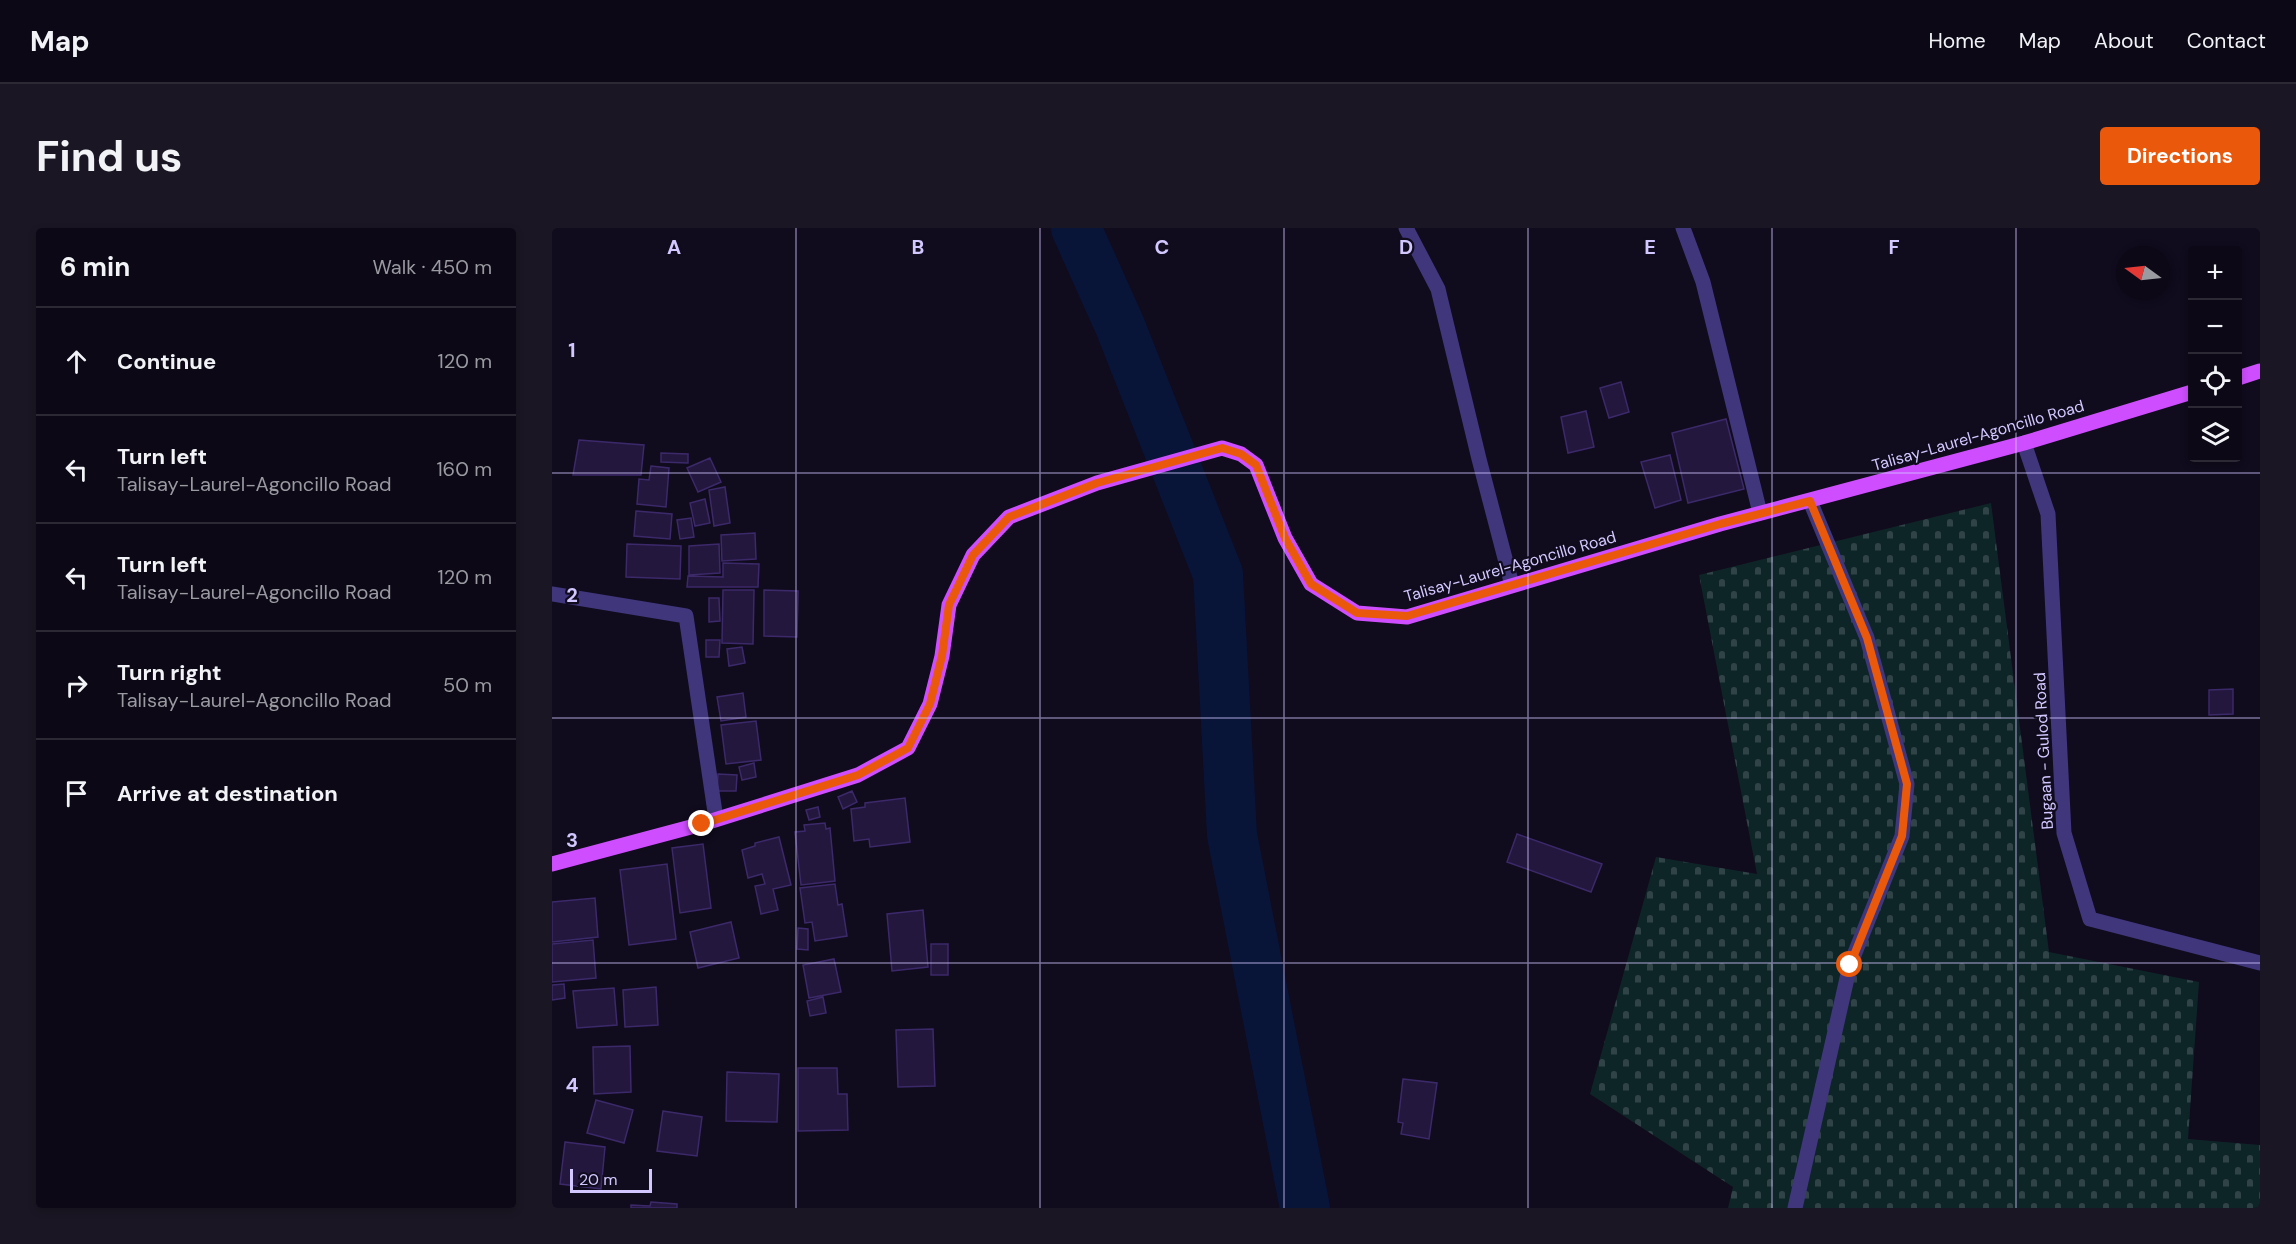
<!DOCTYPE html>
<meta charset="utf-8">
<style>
body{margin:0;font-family:"DM Sans",sans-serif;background:#1a1623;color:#f1f3f6}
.controls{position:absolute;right:18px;top:18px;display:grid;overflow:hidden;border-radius:6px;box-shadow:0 3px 9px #0003}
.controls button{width:54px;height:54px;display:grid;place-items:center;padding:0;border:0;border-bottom:2px solid #2c2935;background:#0c0816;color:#f1f3f6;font:30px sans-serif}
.compass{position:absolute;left:1564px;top:18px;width:54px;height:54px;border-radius:50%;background:#0c0816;box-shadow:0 3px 9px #0003;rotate:285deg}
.scale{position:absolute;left:18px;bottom:15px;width:82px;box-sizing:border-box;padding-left:6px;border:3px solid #d3c7ff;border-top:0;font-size:16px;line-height:21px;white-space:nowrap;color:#d3c7ff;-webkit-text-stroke:4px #100b1d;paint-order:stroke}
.stop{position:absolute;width:18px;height:18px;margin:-14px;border:4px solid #ea580c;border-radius:50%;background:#fff}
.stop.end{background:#ea580c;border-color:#fff;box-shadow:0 2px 6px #0008}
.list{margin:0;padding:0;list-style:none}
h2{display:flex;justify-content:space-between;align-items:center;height:78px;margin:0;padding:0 24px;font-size:26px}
h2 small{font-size:20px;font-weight:400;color:#9a9aa1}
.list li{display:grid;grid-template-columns:39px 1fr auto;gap:18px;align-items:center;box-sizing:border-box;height:108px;padding:0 24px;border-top:2px solid #2c2935}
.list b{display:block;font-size:22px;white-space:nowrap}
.list p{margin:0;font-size:20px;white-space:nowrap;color:#9a9aa1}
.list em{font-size:20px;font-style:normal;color:#9a9aa1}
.icon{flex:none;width:33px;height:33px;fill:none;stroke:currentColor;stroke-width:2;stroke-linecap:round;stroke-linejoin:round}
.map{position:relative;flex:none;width:1708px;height:980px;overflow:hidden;border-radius:6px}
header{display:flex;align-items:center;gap:36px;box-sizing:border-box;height:84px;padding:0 30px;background:#0c0816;border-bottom:2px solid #2c2935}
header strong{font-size:28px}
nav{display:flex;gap:33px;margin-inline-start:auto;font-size:21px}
.intro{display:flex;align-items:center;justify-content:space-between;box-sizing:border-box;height:144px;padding:0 36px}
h1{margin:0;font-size:42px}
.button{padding:15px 27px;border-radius:6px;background:#ea580c;color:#fff;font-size:21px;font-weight:700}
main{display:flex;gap:36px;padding:0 36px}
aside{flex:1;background:#0c0816;border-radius:6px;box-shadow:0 3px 9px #0003}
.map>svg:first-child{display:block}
.cemetery{fill:url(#cemetery-stones)}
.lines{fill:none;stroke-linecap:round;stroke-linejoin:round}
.stream{stroke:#081539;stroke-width:8}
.river{stroke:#081539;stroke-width:50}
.building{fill:#23173e;stroke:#3c296a;stroke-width:1.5}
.minor{stroke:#3f367c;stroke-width:15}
.major{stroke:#ce4eff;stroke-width:15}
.route{stroke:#ea580c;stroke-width:8}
.grid{fill:none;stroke:#d3c7ff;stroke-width:1.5;stroke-opacity:0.55}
.labels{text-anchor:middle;stroke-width:4.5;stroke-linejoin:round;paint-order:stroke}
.street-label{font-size:16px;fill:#d3c7ff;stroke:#100b1d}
.grid-label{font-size:20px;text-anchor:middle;font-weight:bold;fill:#d3c7ff;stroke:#100b1d;stroke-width:4.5;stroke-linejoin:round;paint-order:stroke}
</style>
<header>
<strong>Map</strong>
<nav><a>Home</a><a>Map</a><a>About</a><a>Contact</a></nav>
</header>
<div class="intro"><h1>Find us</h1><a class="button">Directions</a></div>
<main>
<aside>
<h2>6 min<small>Walk · 450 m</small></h2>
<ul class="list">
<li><svg class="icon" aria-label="ahead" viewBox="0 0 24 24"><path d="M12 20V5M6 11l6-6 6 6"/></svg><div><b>Continue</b></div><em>120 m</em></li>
<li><svg class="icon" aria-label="left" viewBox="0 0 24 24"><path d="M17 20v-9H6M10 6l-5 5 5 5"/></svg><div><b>Turn left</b><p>Talisay-Laurel-Agoncillo Road</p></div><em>160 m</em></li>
<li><svg class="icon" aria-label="left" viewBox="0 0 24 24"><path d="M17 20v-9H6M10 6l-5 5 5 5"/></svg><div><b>Turn left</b><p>Talisay-Laurel-Agoncillo Road</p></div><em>120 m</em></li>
<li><svg class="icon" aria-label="right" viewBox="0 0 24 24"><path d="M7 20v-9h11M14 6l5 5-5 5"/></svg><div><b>Turn right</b><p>Talisay-Laurel-Agoncillo Road</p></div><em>50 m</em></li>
<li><svg class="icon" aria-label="arrive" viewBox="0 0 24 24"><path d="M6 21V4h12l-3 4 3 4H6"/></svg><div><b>Arrive at destination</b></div></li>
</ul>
</aside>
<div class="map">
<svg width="1708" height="980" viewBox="0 0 1708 980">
<defs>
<pattern id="cemetery-stones" width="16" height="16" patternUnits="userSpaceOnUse" patternTransform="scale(1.5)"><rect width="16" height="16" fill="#0e2527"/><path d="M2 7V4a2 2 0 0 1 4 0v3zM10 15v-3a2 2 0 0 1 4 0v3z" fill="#304347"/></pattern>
</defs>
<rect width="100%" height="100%" fill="#100b1d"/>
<!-- cemetery -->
<path class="cemetery" d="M1439 275 1497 724 1647 754 1636 911 1708 917V980H1176L1181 959 1038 866 1104 629 1205 646 1147 347Z"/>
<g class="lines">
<!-- stream -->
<path class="stream" d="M753 976 766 980"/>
<!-- river -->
<path class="river" d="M524 0 568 98 666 346 680 607 753 980"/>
</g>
<!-- building -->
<path class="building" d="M1069 154 1077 184 1057 190 1048 160Z
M1034 183 1042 219 1016 225 1009 189Z
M1174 191 1192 261 1136 275 1120 205Z
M27 212 92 217 89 247H21Z
M109 225 136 226V235L109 234Z
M1118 227 1129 272 1103 280 1089 234Z
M158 230 169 254 146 264 135 240Z
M99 238 117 240 114 279 85 276 87 251 97 252Z
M173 259 178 295 162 298 157 262Z
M153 271 158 295 143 298 138 275Z
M84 283 120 286 118 311 82 308Z
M139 290 142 309 128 311 125 292Z
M203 305 204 331 170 333 169 307Z
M75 316 129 318 128 351 74 349Z
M167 316 168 345 137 347V318Z
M171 335 207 336 206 359H135L136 348 171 349Z
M171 362H202L201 416 170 415Z
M212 362 246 363 245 409 212 408Z
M157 370H167L168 393 157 394Z
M154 412H168L167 429H154Z
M190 419 193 435 177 438 175 421Z
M1681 461V486L1657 487V462Z
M191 465 194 489 169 493 165 469Z
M204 493 209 532 174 536 169 497Z
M202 535 204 549 190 552 187 539Z
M166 546 185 547 184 563H165Z
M300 563 305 574 291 581 286 569Z
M353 570 358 614 318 619 317 611 302 613 299 581 313 579V575Z
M266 579 268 589 257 592 254 582Z
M273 595 274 601 278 600 283 653 249 657 243 604 253 603 252 597Z
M965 606 1050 636 1039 664 955 634Z
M227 609 239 657 221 661 226 682 209 686 203 658 213 656 210 646 196 650 190 622 203 618V615Z
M151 616 159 680 128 685 120 620Z
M115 636 124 711 77 717 68 642Z
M283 656 286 677 290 676 295 708 263 713 260 694 253 695 248 660Z
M43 670 46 709 0 714V674Z
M371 682 376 739 340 743 335 686Z
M179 694 187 730 146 740 138 704Z
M246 700 256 701V722L245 721Z
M41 712 44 750 0 754V716Z
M379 716H396V747H379Z
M282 731 289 764 257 770 251 737Z
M12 756 13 770 0 772V757Z
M104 759 106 797 73 799 71 762Z
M62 760 65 797 25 800 21 763Z
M271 769 274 785 258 788 255 773Z
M381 801 383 858 346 859 344 802Z
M78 818 79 864 42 866 41 819Z
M246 840H285L286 866H295L296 902 246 903Z
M175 844 227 846 225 894 174 893Z
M851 851 885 855 877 911 849 906 851 895 846 894Z
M44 872 81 882 72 915 35 905Z
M111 883 150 889 145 928 105 923Z
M13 914 53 919 49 961 8 956Z
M99 974 125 976V980H79V977L98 978Z"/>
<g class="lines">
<!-- minor -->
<path class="minor" d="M854 0 886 61 927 231 960 357
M1131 0 1151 54 1208 285
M1472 215 1496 286 1512 605 1538 691 1708 735
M0 366 134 388 164 591
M1243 980 1298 737 1350 608 1355 556 1315 410 1258 273"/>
<!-- major -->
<path class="major" d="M1686 150 1708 143
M0 636 150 596 306 547 356 520 378 476 390 428 397 377 421 327 457 289 545 255 670 220 689 226 704 237 733 310 759 356 805 385 855 389 1168 296 1472 215 1640 164"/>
</g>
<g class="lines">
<!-- route -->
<path class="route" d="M150 596 306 547 356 520 378 476 390 428 397 377 421 327 457 289 545 255 670 220 689 226 704 237 733 310 759 356 805 385 855 388 1168 296 1258 273 1315 410 1355 556 1350 608 1298 737"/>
</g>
<!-- grid -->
<path class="grid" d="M244 0V980M488 0V980M732 0V980M976 0V980M1220 0V980M1464 0V980M0 245H1708M0 490H1708M0 735H1708"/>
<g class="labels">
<!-- street labels -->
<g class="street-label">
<text transform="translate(1426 207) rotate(-16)" y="6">Talisay-Laurel-Agoncillo Road</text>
<text transform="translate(958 338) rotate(-16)" y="6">Talisay-Laurel-Agoncillo Road</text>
<text transform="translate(1491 523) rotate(-93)" y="6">Bugaan - Gulod Road</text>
</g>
</g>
<g class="grid-label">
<text x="122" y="26">A</text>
<text x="366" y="26">B</text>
<text x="610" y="26">C</text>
<text x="854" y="26">D</text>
<text x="1098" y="26">E</text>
<text x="1342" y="26">F</text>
<text x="20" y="129">1</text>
<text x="20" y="374">2</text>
<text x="20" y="619">3</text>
<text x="20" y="864">4</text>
</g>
</svg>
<div class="controls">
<button>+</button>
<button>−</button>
<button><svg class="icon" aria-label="locate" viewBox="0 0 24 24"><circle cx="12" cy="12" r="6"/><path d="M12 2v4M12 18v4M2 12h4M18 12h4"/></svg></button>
<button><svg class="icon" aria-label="layers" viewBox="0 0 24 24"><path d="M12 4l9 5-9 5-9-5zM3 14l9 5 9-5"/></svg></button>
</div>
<svg class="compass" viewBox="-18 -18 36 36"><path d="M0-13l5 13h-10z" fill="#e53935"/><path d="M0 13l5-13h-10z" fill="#9a9aa1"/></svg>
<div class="scale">20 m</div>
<div class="stop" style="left:1298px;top:737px"></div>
<div class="stop end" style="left:150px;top:596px"></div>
</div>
</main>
